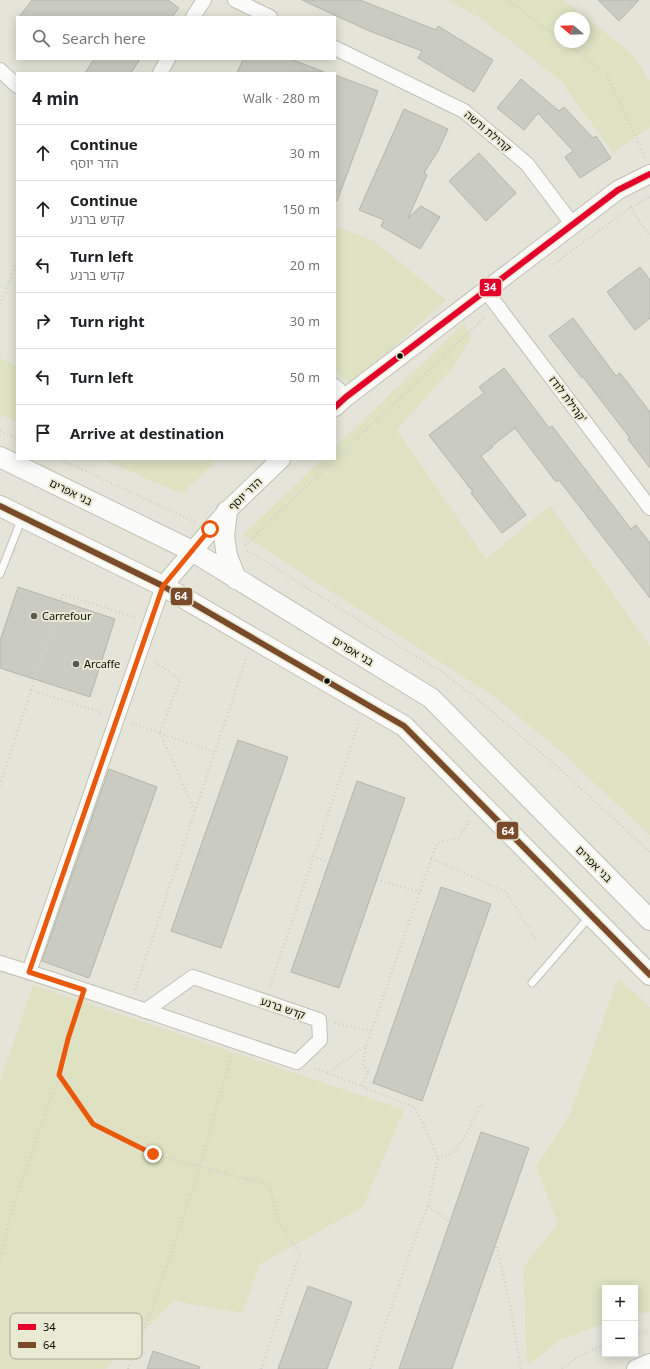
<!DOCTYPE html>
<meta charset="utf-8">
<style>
body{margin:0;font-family:Georgia,"Noto Sans Hebrew",serif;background:#f6f6f6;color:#202124}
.controls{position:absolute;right:12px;bottom:12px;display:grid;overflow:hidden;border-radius:0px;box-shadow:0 2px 10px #0003}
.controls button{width:36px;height:36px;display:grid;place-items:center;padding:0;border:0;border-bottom:1px solid #e0e0e0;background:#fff;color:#202124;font:20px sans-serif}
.compass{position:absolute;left:554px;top:12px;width:36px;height:36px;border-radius:50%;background:#fff;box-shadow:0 2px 10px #0003;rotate:289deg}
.stop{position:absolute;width:12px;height:12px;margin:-9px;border:3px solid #ea580c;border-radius:50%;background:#fff}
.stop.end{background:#ea580c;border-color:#fff;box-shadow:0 1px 4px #0008}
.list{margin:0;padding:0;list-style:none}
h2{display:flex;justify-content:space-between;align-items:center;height:52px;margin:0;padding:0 16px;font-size:17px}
h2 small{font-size:13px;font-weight:400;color:#757577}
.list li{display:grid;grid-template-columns:26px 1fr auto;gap:12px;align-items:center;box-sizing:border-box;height:56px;padding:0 16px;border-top:1px solid #e0e0e0}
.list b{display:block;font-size:15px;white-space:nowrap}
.list p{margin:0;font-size:13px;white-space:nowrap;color:#757577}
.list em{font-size:13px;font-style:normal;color:#757577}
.icon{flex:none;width:22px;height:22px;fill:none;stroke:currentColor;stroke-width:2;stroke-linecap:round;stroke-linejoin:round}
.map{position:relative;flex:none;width:650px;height:1369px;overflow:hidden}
.search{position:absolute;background:#fff;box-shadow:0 2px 10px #0003;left:16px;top:16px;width:320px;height:44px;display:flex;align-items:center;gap:10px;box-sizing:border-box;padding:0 14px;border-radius:0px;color:#757577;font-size:15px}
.panel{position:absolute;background:#fff;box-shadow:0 2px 10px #0003;left:16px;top:72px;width:320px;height:388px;border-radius:0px}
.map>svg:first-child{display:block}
.green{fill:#dee2c3;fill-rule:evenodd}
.building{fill:#cbccc1;stroke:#b4b5ab}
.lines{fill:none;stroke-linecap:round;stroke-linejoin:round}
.service-casing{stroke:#c0c1b6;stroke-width:9}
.minor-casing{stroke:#c0c1b6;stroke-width:16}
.tertiary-casing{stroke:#c0c1b6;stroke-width:20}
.secondary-casing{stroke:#c0c1b6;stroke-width:22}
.path{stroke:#cfcfcb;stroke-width:2.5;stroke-dasharray:1 3;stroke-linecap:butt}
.service{stroke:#fbfbf9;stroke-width:7}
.minor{stroke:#fbfbf9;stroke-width:14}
.tertiary{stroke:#fbfbf9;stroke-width:18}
.secondary{stroke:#fbfbf9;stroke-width:20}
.bus-1-casing{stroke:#e8ead3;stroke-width:9}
.bus-2-casing{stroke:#e8ead3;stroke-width:9}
.bus-1{stroke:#e4002b;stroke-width:6}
.bus-2{stroke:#7a4b2a;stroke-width:6}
.route{stroke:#ea580c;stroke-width:5}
.bus-dot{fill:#0c0c05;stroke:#e8ead3;stroke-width:1.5}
.poi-dot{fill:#58584f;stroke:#e8ead3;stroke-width:1.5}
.labels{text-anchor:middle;stroke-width:4;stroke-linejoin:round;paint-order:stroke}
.street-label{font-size:11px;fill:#0c0c05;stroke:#e8ead3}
.poi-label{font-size:11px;fill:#0c0c05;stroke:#e8ead3;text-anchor:start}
.key{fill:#e8ead3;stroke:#a6a795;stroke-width:1}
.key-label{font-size:11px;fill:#0c0c05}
.line-badge{stroke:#e8ead3;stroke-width:1.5}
.badge-label{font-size:11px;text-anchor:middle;font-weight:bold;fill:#fff}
</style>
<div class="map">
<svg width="650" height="1369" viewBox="0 0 650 1369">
<rect width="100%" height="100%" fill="#e4e5d8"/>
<!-- green -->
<path class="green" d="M447 0H564L632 54 650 81V127L613 153 561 81 480 18ZM560 18H584V42H560Z
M335 226 373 240 446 300 351 386 335 371Z
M464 323 472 336 453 367 397 430 486 559 550 505 650 646V836L564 754 493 696 243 535 322 459H335V447Z
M0 358 17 366V422L0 414Z
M102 459H211L216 461 182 494Z
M618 978 650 1007V1312L635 1315V1288H605V1323L562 1339 527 1365 523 1267 558 1224 536 1167 570 1114Z
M33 985 404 1110 363 1207 259 1265 243 1313 174 1301 106 1369H0V1081Z"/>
<!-- building -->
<path class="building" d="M32 0H168L179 8 172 17H19Z
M302 0H360L436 30 438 26 493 60 474 92 418 58 422 51 367 30Z
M598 0H639L619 21Z
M94 59H140L131 73H85Z
M243 59H291L324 72 237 73Z
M335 75 378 91 337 201 335 200Z
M521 79 559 111 564 107 593 138 596 136 611 158 580 178 565 157 573 151 538 113 524 130 497 108Z
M404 109 448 129 438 151 424 173 427 175 408 218 421 206 440 217 420 249 381 226 384 220 359 210Z
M479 153 516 193 486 221 449 181Z
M640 267 650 280V318L635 330 607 292Z
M573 318 616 376 620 373 650 412V468L628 439 630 438 583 377 582 378 549 336Z
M504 368 549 428 552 426 631 529 636 525 650 543V598L559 480 556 482 515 428 492 446 493 447 481 456 526 515 502 533 471 493 473 492 429 435 484 393 479 387Z
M18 587 115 619 90 697 0 668V641Z
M238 740 288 757 221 948 171 931Z
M109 769 157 787 89 978 42 961Z
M357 781 405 798 339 988 291 972Z
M441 887 491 904 422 1101 373 1083Z
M481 1132 529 1148 452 1369H399Z
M308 1286 352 1302 327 1369H278Z
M153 1351 200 1367 199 1369H147Z"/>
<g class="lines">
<defs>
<path id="service" d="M0 574 22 518
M532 983 591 915"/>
<path id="minor" d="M235 0 270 17
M193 17 204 0
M335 48 464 111 527 164 573 225
M0 70 17 86
M160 73 168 59
M486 291 650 508
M335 386 346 397
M0 963C100 994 198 1029 297 1062L320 1040 319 1020 193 977 145 1011
M29 972 163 586"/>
<path id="tertiary" d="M335 407 346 397 618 190 650 174
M163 586 227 511 281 459
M636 1369 650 1363"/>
<path id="secondary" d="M0 457 192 551 431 698 650 920
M0 506 163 586 404 726 650 975
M227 511 224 536 227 556 236 579"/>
</defs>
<!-- service casing -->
<use href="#service" class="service-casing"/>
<!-- minor casing -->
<use href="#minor" class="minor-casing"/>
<!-- tertiary casing -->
<use href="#tertiary" class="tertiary-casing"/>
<!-- secondary casing -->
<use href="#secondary" class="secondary-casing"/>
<!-- path -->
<path class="path" d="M507 0 560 39
M564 42 606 73 645 157
M630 207 650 237
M554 264 630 208 650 197
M0 304 17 262
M0 431 17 439
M60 459 195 522
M245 545 485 317
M247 550 446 675 493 712 561 770 650 852
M31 690 102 713
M132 723 160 733 180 680 154 661
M160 733 195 811
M160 733 215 752
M0 785 63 594 136 618
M313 856 329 863
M431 858 506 892 536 940
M377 880 420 892
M270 986 359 722
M135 990 247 656
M335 1023 371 1031
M315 1068 414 1107 423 1123 438 1158 428 1206 418 1230 370 1369
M327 1073 366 1046 437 843 459 838 470 819
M59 1075 93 1124 153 1154 269 1185 279 1223 300 1254 261 1369
M362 1086 368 1071 363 1065 366 1046
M438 1158 453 1153 466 1135 482 1103
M428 1206 450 1222
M496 1243 511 1310 521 1369
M0 1261 10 1215 59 1075 68 1039 79 1006
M635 1335 650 1330
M128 1369 153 1306 200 1167 231 1056
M562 1369C575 1357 589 1351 605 1345"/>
<!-- service -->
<use href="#service" class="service"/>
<!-- minor -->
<use href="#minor" class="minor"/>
<!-- tertiary -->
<use href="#tertiary" class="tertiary"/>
<!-- secondary -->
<use href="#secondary" class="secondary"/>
<defs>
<path id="bus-1" d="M335 407 346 397 618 190 650 174"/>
<path id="bus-2" d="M0 506 163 586 404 726 650 975"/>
</defs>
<!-- bus-1 casing -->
<use href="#bus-1" class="bus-1-casing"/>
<!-- bus-2 casing -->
<use href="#bus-2" class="bus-2-casing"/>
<!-- bus-1 -->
<use href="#bus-1" class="bus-1"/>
<!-- bus-2 -->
<use href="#bus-2" class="bus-2"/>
</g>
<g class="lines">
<!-- route -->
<path class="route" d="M153 1154 93 1124 59 1075 68 1039 84 990 29 972 163 586 210 529"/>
</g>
<!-- markers -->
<g class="bus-dot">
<circle cx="400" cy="356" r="3.5"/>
<circle cx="327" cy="681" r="3.5"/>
</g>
<g class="poi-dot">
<circle cx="34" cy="616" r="4"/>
<circle cx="76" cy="664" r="4"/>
</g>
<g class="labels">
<!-- street labels -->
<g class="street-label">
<text transform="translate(488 131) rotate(40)" y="4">קהילת ורשה</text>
<text transform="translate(568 399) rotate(53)" y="4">קהילת לודז'</text>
<text transform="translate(71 492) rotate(26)" y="4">בני אפרים</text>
<text transform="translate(245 494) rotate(-44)" y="4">הדר יוסף</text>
<text transform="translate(353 651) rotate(31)" y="4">בני אפרים</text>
<text transform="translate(594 864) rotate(45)" y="4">בני אפרים</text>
<text transform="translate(283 1008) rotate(19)" y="4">קדש ברנע</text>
</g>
<!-- poi labels -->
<g class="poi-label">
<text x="42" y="620">Carrefour</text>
<text x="84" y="668">Arcaffe</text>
</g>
</g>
<!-- legend -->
<rect x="10" y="1313" width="132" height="46" rx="6" class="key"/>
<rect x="18" y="1324" width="18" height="6" fill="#e4002b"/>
<rect x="18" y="1342" width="18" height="6" fill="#7a4b2a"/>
<g class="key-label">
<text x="43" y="1331">34</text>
<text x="43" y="1349">64</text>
</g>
<g class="line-badge">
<rect x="479" y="278" width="23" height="19" rx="4" fill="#e4002b"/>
<rect x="170" y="587" width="23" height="19" rx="4" fill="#7a4b2a"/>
<rect x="496" y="821" width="23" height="19" rx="4" fill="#7a4b2a"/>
</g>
<g class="badge-label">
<text x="490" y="291">34</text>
<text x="181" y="600">64</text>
<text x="508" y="835">64</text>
</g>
</svg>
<div class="controls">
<button>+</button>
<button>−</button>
</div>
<svg class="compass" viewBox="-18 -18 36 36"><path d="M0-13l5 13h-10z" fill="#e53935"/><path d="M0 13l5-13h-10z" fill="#757577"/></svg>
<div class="stop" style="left:210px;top:529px"></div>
<div class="stop end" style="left:153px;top:1154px"></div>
<div class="search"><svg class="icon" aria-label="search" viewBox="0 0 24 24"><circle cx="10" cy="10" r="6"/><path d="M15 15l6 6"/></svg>Search here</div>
<section class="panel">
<h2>4 min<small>Walk · 280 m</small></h2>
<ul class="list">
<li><svg class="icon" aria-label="ahead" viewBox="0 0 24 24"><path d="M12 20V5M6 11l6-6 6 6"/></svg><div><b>Continue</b><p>הדר יוסף</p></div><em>30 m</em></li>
<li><svg class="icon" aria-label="ahead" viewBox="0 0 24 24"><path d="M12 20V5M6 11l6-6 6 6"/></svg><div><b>Continue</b><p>קדש ברנע</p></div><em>150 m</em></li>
<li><svg class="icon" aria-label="left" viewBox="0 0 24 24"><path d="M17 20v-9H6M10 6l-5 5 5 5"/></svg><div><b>Turn left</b><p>קדש ברנע</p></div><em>20 m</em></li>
<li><svg class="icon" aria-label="right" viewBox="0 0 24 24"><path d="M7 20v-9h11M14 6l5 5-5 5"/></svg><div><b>Turn right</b></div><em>30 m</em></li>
<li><svg class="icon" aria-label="left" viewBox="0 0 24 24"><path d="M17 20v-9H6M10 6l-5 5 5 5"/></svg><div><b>Turn left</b></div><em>50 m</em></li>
<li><svg class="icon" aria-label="arrive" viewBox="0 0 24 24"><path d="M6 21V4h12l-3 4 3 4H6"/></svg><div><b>Arrive at destination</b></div></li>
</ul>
</section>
</div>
